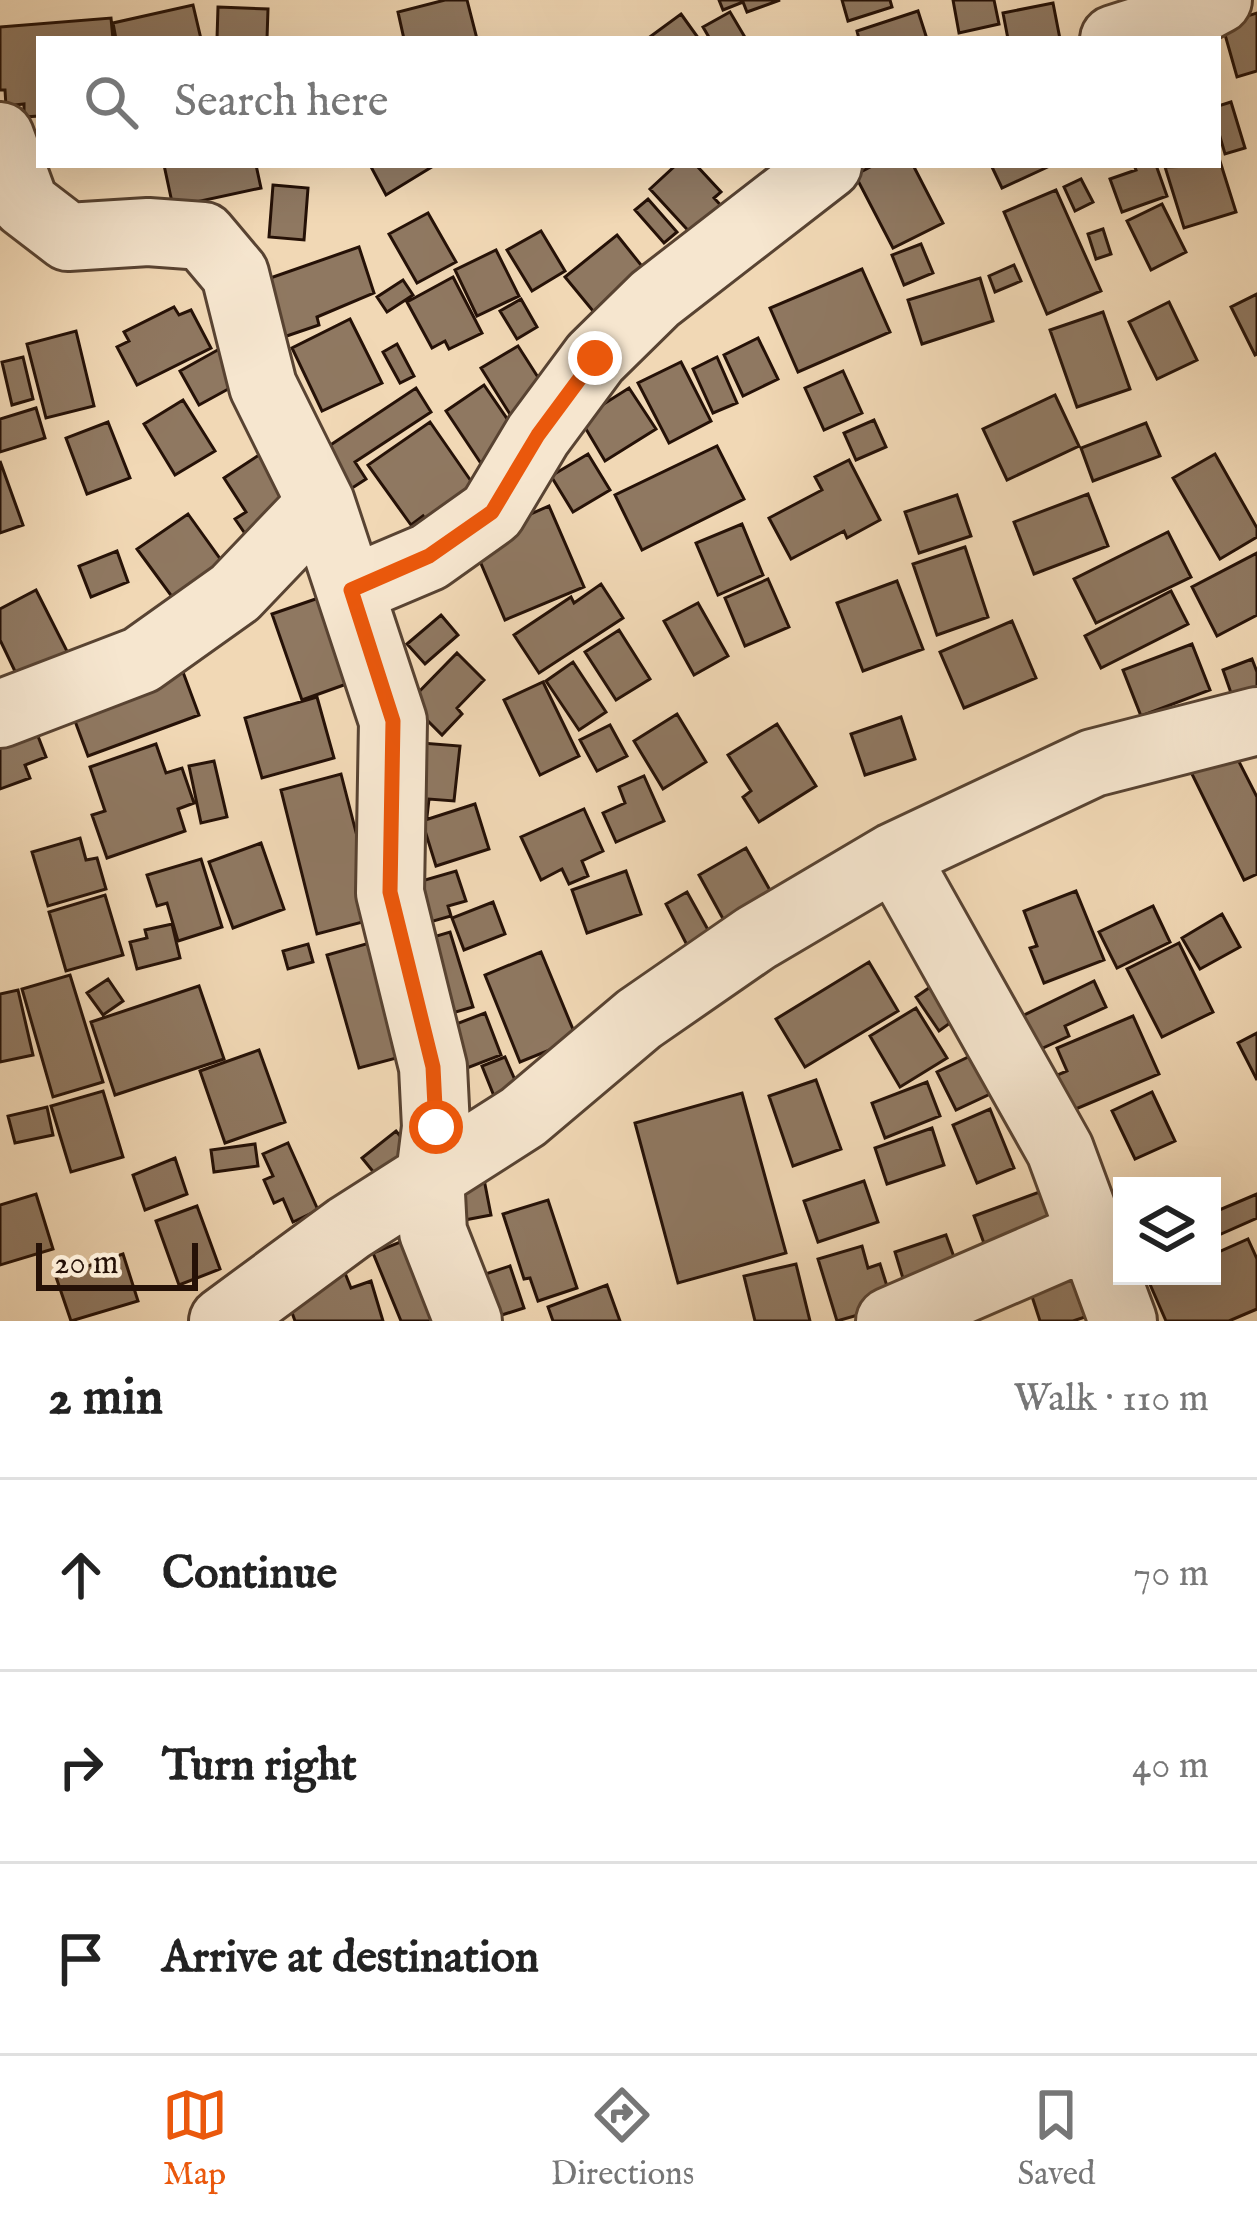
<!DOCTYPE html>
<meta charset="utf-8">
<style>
body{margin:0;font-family:"IM FELL English",serif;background:#f6f6f6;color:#222}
.controls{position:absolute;right:36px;bottom:36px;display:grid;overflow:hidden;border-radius:0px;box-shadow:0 12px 48px #0002}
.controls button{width:108px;height:108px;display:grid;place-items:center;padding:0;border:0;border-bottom:3px solid #e0e0e0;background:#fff;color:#222;font:60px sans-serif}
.scale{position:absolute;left:36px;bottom:30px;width:162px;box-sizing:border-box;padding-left:12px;border:6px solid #251107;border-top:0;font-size:33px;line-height:42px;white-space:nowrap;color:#251107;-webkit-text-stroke:9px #f6e6cf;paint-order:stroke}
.stop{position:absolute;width:36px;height:36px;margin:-27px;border:9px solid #ea580c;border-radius:50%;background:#fff}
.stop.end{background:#ea580c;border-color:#fff;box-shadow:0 3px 12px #0008}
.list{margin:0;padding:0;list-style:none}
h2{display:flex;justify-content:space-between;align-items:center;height:156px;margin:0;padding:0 48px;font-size:51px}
h2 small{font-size:39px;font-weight:400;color:#767676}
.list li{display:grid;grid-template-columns:78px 1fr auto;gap:36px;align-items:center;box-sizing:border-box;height:192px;padding:0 48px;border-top:3px solid #e0e0e0}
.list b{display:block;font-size:45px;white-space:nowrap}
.list em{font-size:39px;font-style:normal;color:#767676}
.icon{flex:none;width:66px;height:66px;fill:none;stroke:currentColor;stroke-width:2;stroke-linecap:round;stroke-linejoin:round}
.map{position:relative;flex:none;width:1257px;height:1321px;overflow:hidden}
.search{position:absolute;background:#fff;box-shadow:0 12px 48px #0002;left:36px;right:36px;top:36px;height:132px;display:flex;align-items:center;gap:30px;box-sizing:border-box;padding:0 42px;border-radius:0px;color:#767676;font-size:45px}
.sheet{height:732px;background:#fff}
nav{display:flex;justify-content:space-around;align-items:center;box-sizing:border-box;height:168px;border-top:3px solid #e0e0e0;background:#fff;font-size:33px;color:#767676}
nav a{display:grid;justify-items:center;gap:6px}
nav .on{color:#ea580c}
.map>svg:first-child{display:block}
.building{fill:#8f7861;stroke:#251107;stroke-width:3}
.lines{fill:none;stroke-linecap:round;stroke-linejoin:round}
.minor-casing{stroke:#584332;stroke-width:72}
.minor{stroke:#f6e6cf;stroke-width:66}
.route{stroke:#ea580c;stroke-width:15}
</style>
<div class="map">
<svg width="1257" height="1321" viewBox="0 0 1257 1321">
<rect width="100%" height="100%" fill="#f1d8b5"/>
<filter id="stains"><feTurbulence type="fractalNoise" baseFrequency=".00167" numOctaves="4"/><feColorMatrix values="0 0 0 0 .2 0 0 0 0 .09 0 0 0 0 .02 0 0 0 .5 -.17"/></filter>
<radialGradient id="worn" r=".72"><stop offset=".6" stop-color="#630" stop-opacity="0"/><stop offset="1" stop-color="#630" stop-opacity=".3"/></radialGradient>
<!-- building -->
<path class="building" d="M445 0H467L477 39H404L398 12Z
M719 0H780L747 12 743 2 723 10Z
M842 0H890L892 7 848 21Z
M953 0H994L999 24 959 33Z
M1053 3 1060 39H1008L1003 13Z
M193 5 201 39H116L113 23Z
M218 7 268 9 267 39H217Z
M918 11 927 39H859L857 31Z
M730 12 746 39H710L703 27Z
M1257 13V71L1237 77 1222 24Z
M681 14 699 39H647Z
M111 18 113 39H39V116L24 117V104L6 106 5 90H0V27Z
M1231 102 1245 148 1225 154 1218 130V106Z
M1219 158 1236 212 1184 228 1165 167 1218 165Z
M164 165H256L261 188 173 207Z
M370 165H435L386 195Z
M676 165H696L721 192 714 198 726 211 695 238 650 189Z
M874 165H913L943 223 893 248 855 175Z
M991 165H1052L1002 188Z
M1134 165H1156L1167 196 1122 212 1110 179 1136 170Z
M1081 179 1093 202 1075 211 1064 187Z
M273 185 308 188 304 240 269 237Z
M1056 190 1101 291 1047 314 1004 212Z
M648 199 677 232 664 243 635 210Z
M1162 204 1186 252 1151 270 1127 221Z
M428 213 456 262 417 283 389 234Z
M1103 229 1111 254 1096 259 1088 234Z
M541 231 565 271 532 291 507 250Z
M617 235 653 280 602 322 565 277Z
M921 244 933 273 904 285 892 255Z
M359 247 374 293 317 317 319 325 275 340 256 283Z
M496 250 519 296 477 316 455 270Z
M1014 265 1021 281 995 292 989 276Z
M862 269 890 332 798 372 770 308Z
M453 277 482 333 449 349 445 341 432 348 407 302Z
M980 278 993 321 922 344 908 300Z
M403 280 413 295 387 312 377 297Z
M1257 294V354L1255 355 1231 307Z
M521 299 537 327 517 339 500 311Z
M1169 302 1197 360 1157 379 1129 322Z
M174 307 179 315 191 310 211 348 137 385 117 347 129 341 124 332Z
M1103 312 1130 389 1077 407 1050 330Z
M350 319 382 383 322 411 292 348Z
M76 331 94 406 46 418 27 344Z
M758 338 778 379 743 396 724 355Z
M397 344 414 376 400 383 383 352Z
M518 346 550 396 513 419 481 368Z
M223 347 241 382 199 405 180 371Z
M23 357 33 399 12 405 2 362Z
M717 357 737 403 713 413 693 369Z
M681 362 711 421 669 443 638 383Z
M843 371 862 413 824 430 805 388Z
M484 385 523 442 484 468 446 411Z
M416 388 431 412 355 462 366 479 346 492 320 452Z
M629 388 656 429 605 461 580 419Z
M1055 395 1079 446 1007 480 983 429Z
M183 400 215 451 175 475 144 424Z
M36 408 45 438 0 452V419Z
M874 420 886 447 856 460 844 433Z
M108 422 130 478 87 494 66 438Z
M430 422 487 504 438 538 423 516 411 525 368 465Z
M1146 423 1160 456 1093 481 1081 448Z
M717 446 744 499 642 550 615 495Z
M262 453 295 504 246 535 235 519 246 512 224 478Z
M588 454 610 490 573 512 551 476Z
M1215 454 1257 528V537L1220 559 1173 478Z
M849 460 880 520 847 538 844 531 791 559 769 518 822 490 815 477Z
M0 461 23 525 0 533Z
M1088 494 1108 546 1034 574 1014 522Z
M957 495 971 536 919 553 905 512Z
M549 506 584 587 505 620 471 540Z
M188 514 231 574 181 609 137 549Z
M742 524 763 575 718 595 696 543Z
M1168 532 1191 577 1096 623 1074 579Z
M965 547 988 617 937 635 913 564Z
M117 551 128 582 91 597 79 566Z
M1257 553V615L1217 636 1192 587Z
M768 579 789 627 745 646 725 598Z
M897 581 923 649 863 671 837 603Z
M601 584 623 618 539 673 514 635 571 597 574 603Z
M36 590 72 661 22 686 0 640V609Z
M1171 591 1188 624 1101 668 1085 636Z
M336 592 366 677 302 700 272 614Z
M698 603 728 656 694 675 664 621Z
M441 615 458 635 425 664 407 644Z
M1012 621 1036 678 964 708 940 652Z
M619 630 650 679 616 700 585 652Z
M1192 644 1210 690 1141 716 1123 670Z
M457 653 484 680 457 708 462 714 442 735 409 702Z
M1252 659 1257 672V706L1238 713 1223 670Z
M573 662 606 712 579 730 546 681Z
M180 664 199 715 88 756 69 705Z
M543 682 579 756 540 775 504 700Z
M317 697 334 758 262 778 245 718Z
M677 714 706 762 663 789 634 741Z
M901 717 915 759 865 775 851 734Z
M31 718 46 757 25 765 30 778 0 789V730Z
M777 724 816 786 759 822 743 797 751 791 728 755Z
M610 725 627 756 597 771 580 740Z
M409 742 460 746 454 801 429 799 427 817 401 815Z
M156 744 166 773 182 768 194 803 178 809 185 831 107 858 92 815 105 811 90 767Z
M1232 748 1257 797V874L1244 880 1189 768Z
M214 761 227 817 201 823 189 766Z
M341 774 378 918 317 934 281 790Z
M644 776 664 821 616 842 603 813 625 803 619 787Z
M475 804 489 849 436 866 422 821Z
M584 809 603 851 582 861 588 876 569 884 562 869 541 880 521 837Z
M80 838 86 860 97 858 106 889 48 906 32 852Z
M261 843 284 909 233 928 209 862Z
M746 848 775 899 727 926 699 875Z
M201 859 222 927 178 941 167 903 157 906 147 875Z
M456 871 466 901 448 906 451 916 430 922 418 882Z
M626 871 641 914 587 933 572 890Z
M1076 891 1104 960 1044 983 1030 948 1037 946 1024 911Z
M687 892 712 937 689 949 666 904Z
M105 895 123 955 66 971 49 912Z
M493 902 505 934 464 950 452 918Z
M1153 906 1170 942 1117 968 1099 932Z
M1222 914 1240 947 1200 969 1182 938Z
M172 924 180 958 137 969 130 942 147 938 145 930Z
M450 932 473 1007 428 1020 406 945Z
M394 936 428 1067 400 1075 396 1058 359 1068 327 955Z
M1179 943 1213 1012 1162 1037 1127 969Z
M308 944 313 962 288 969 283 951Z
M541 952 577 1039 520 1062 485 975Z
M869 962 898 1011 805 1067 776 1019Z
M70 975 103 1082 53 1097 22 989Z
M108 979 123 1001 103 1015 87 993Z
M1094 981 1106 1007 1065 1026 1069 1036 1032 1053 1016 1019Z
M933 985 957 1018 939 1031 916 997Z
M199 986 224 1059 115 1095 91 1022Z
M18 990 33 1055 0 1062V994Z
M916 1008 947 1058 900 1087 870 1036Z
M485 1013 501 1055 446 1076 430 1034Z
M1133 1016 1159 1074 1071 1111 1055 1076 1067 1071 1057 1048Z
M1257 1033V1080L1238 1043Z
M987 1048 1005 1087 956 1110 937 1072Z
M259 1050 285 1122 225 1143 200 1071Z
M505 1057 522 1096 498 1106 482 1066Z
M816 1080 841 1149 793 1166 769 1096Z
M927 1082 940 1116 885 1138 872 1103Z
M103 1091 123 1157 71 1172 51 1106Z
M1152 1092 1175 1141 1135 1159 1112 1111Z
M742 1093 786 1253 678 1283 635 1123Z
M47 1107 53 1135 15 1143 8 1116Z
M990 1109 1014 1168 977 1183 953 1125Z
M932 1128 944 1165 887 1184 875 1148Z
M396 1131 418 1158 384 1185 362 1158Z
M288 1143 318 1210 293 1222 283 1199 274 1203 264 1180 273 1176 263 1154Z
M255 1144 258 1166 214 1172 211 1150Z
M175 1158 187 1194 145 1210 133 1175Z
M482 1169 491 1215 449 1223 440 1177Z
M864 1181 878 1222 818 1242 804 1201Z
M1045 1190 1060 1231 989 1257 974 1216Z
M36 1194 53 1249 0 1265V1205Z
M1257 1194V1218L1212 1238V1213Z
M548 1200 577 1288 538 1301 530 1278 524 1279 503 1214Z
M197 1206 220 1269 179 1285 156 1221Z
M420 1234 445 1321H401L373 1253Z
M946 1235 958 1268 905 1285 895 1252Z
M1248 1239 1257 1259V1309L1229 1321H1166L1149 1282 1163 1276H1212V1255Z
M862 1246 868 1268 880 1264 893 1305 837 1321 818 1259Z
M123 1254 138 1301 71 1321 56 1277Z
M1066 1262 1085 1317 1073 1321H1040L1025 1275Z
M796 1264 810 1321H755L744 1276Z
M510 1266 524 1308 483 1321 464 1281Z
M345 1273 351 1288 371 1281 383 1321H295L285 1293Z
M607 1285 620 1321H553L548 1307Z"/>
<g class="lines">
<defs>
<path id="minor" d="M1114 39 1190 15 1218 0
M0 136 25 204 68 237 148 232 203 236 235 274 263 386 321 503 393 721 390 893 433 1067 436 1127 430 1175 433 1232 468 1321
M351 590 429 557 492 512 538 435 595 358 655 299 828 165
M0 714 141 660 235 593 321 503
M895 856 1060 1150 1123 1321
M223 1321 349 1228 523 1117 639 1019 756 938 895 856 1093 763 1257 721
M890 1321 1091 1234"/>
</defs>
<!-- minor casing -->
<use href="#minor" class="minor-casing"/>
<!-- minor -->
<use href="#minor" class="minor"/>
</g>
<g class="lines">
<!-- route -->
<path class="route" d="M436 1127 433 1067 390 892 393 721 351 590 429 556 492 512 538 435 595 358"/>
</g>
<rect width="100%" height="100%" filter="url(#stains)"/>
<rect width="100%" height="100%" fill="url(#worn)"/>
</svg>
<div class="controls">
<button><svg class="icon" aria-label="layers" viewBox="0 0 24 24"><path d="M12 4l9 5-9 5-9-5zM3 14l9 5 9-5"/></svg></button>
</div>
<div class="scale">20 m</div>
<div class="stop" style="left:436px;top:1127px"></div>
<div class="stop end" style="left:595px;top:358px"></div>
<div class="search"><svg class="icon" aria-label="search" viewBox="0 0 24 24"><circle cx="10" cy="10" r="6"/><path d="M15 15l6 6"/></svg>Search here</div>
</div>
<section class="sheet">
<h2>2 min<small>Walk · 110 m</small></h2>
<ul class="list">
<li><svg class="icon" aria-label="ahead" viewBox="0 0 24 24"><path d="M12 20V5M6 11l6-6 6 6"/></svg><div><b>Continue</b></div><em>70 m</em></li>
<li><svg class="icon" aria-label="right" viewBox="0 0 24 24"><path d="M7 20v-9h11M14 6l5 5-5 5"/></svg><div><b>Turn right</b></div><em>40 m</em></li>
<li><svg class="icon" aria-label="arrive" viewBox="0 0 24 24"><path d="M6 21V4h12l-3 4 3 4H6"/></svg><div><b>Arrive at destination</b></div></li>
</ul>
</section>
<nav>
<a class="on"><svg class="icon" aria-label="map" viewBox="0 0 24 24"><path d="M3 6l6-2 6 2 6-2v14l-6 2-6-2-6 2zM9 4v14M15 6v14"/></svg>Map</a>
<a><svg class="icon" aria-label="directions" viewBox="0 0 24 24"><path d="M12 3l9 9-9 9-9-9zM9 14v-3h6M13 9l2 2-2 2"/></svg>Directions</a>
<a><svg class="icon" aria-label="saved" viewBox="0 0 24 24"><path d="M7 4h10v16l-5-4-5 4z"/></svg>Saved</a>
</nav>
